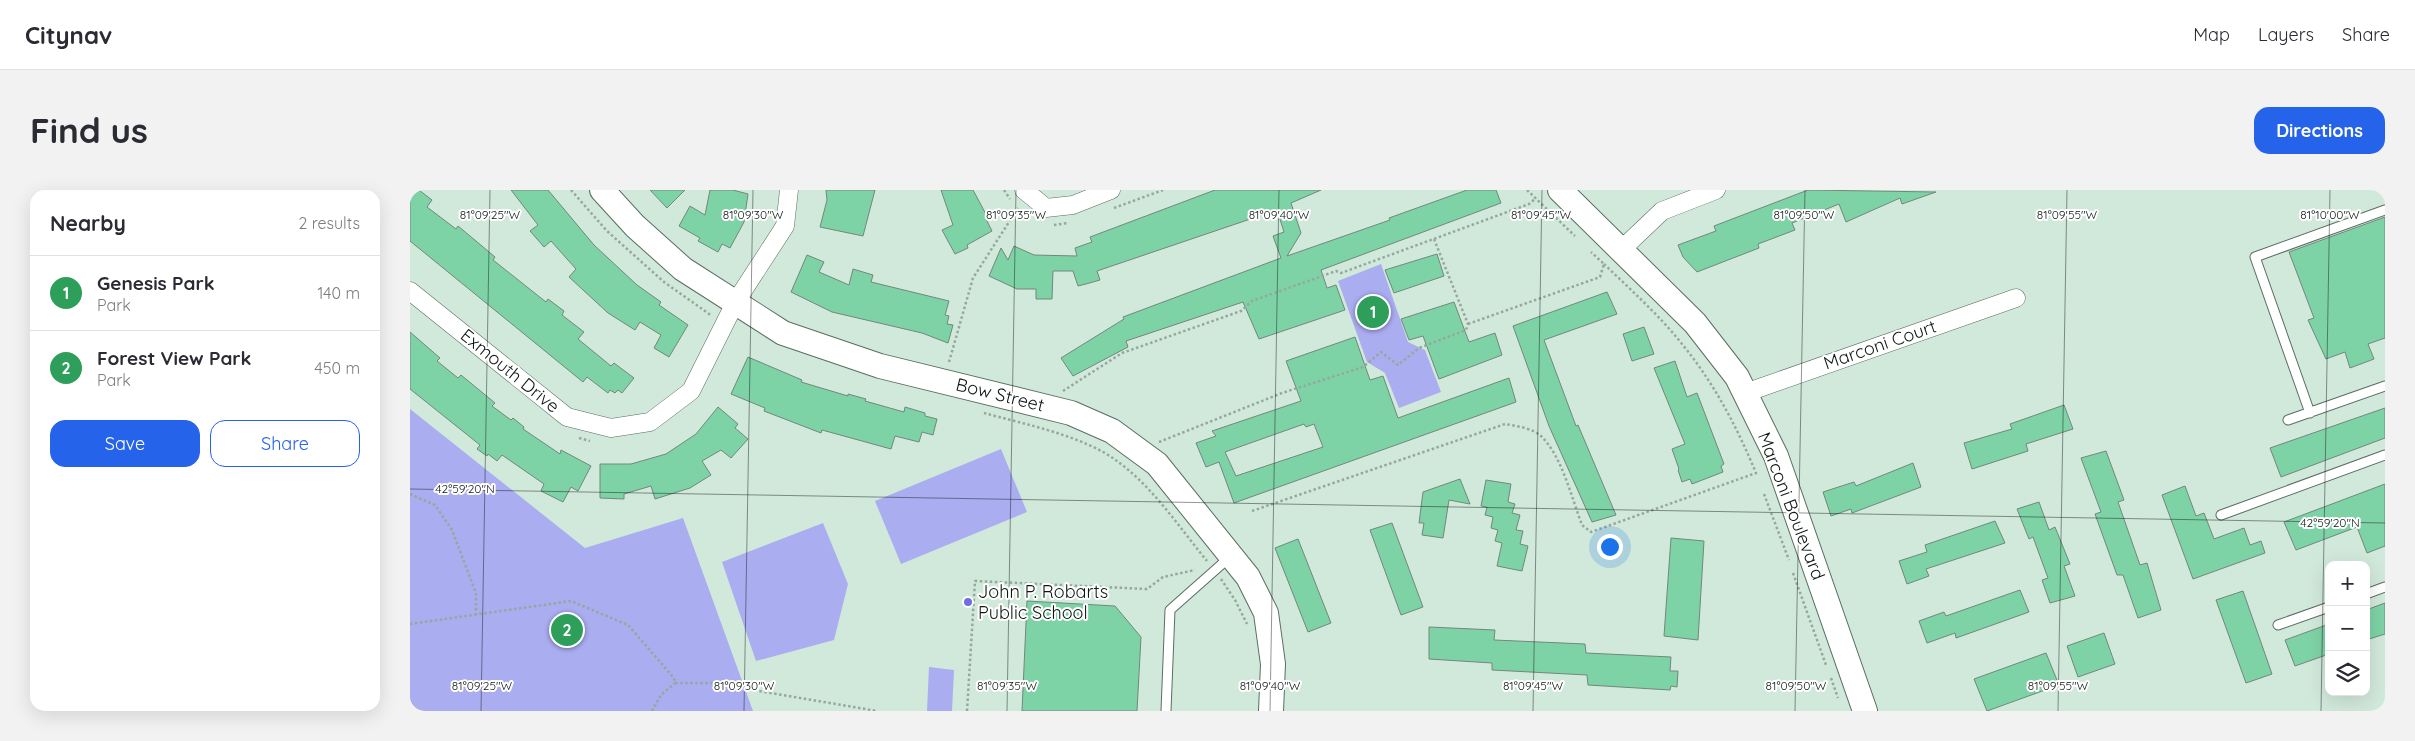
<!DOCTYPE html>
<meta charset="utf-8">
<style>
body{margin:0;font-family:Quicksand,sans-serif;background:#f2f2f3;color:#2b2b33}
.controls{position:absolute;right:15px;bottom:15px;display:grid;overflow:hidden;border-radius:10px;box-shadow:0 5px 20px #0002}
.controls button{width:45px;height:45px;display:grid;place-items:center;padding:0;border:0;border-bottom:1px solid #e1e1e2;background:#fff;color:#2b2b33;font:25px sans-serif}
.you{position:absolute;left:1199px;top:356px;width:18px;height:18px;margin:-12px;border:4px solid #fff;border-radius:50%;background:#1a73e8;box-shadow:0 0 0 8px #1a73e833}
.badge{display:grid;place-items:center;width:32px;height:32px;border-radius:50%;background:#2563eb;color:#fff;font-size:16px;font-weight:700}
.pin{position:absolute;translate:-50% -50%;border:2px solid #fff;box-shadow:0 1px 5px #0006}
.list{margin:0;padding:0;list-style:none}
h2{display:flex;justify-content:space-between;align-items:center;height:65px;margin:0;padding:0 20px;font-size:21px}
h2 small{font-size:16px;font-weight:400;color:#7c7c81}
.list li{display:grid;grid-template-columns:32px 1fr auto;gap:15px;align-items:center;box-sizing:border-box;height:75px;padding:0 20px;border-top:1px solid #e1e1e2}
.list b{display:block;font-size:19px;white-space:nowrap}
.list p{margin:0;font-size:16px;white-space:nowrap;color:#7c7c81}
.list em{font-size:16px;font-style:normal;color:#7c7c81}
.actions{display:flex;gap:10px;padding:15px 20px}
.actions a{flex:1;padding:11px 0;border:1px solid #2563eb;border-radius:15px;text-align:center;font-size:18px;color:#2563eb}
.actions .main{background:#2563eb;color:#fff}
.icon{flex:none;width:28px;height:28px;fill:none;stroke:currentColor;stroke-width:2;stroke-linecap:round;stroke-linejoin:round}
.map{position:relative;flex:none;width:1975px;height:521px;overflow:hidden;border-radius:15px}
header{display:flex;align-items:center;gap:30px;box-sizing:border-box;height:70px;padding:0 25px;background:#fff;border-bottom:1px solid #e1e1e2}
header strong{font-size:24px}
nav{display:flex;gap:28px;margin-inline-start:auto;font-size:18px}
.intro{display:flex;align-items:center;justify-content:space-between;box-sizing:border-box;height:120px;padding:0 30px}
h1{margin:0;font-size:35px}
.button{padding:12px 22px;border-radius:15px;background:#2563eb;color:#fff;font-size:18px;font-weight:700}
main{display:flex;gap:30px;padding:0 30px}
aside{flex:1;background:#fff;border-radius:15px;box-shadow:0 5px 20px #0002}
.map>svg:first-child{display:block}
.green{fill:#aaadf0}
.building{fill:#7ed3a6;stroke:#72877b;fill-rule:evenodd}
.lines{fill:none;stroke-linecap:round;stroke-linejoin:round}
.lane-casing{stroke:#596e62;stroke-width:11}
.street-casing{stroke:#596e62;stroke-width:19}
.secondary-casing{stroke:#596e62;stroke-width:26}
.path{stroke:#95a89d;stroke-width:2.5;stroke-dasharray:2.5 2.5;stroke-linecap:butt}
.lane{stroke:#fff;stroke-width:9}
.street{stroke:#fff;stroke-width:18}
.secondary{stroke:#fff;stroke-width:24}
.ticks{fill:none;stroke:#0f1713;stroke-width:1;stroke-opacity:0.45}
.poi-dot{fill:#716be6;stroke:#fff;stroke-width:2}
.labels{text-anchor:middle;stroke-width:4;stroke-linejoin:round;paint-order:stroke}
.street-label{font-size:18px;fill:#0f1713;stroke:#fff}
.poi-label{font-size:18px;fill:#0f1713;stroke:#fff;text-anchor:start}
.ticks-label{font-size:12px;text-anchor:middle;fill:#0f1713;stroke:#fff;stroke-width:4;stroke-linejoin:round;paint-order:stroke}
</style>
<header>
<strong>Citynav</strong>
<nav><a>Map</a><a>Layers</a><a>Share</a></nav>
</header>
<div class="intro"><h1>Find us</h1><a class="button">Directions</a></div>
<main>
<aside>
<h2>Nearby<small>2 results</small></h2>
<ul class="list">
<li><span class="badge" style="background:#2e9e5b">1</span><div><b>Genesis Park</b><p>Park</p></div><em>140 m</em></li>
<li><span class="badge" style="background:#2e9e5b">2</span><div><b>Forest View Park</b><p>Park</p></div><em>450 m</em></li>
</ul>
<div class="actions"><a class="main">Save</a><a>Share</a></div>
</aside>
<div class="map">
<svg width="1975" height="521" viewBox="0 0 1975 521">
<rect width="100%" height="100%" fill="#d1e9db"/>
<!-- green -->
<path class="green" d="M971 74 998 152 1015 160 1031 202 989 218 975 183 957 172 928 91Z
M0 219 175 358 273 328 343 521H0Z
M591 259 617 322 491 374 465 311Z
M413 333 438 394 424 450 346 471 312 372Z
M519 477 544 480 542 521H517Z"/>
<!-- building -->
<path class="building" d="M3 0H9L22 10 17 17 46 39 48 36 66 51 85 67 83 70 136 112 138 109 154 121 152 125 174 142 168 149 201 176 204 173 224 188 212 203 208 200 205 203 200 200 198 203 177 187 173 192 0 51V4Z
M101 0H138L184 55 227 95 251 112 249 115 278 135 259 167 244 158 251 145 230 132 225 140 198 123 159 87 166 79 141 51 134 57 120 41 128 35Z
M240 0H275L257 18Z
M300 0H323L338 4 334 32 320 58 312 54 308 62 288 51 290 48 269 36 280 16 295 25Z
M416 0H465L453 46 410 37 417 10Z
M531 0H563L578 28 576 29 582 41 557 55 558 58 545 64 532 40 543 35Z
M805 0H911L881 13 891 43 877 66 980 30 979 28 1057 0H1086L1091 13 911 80 917 98 926 95 935 120 849 149 833 112 716 151 718 157 663 186 651 168 714 129 713 127 871 68 863 46 874 42 867 20 687 81 690 90 676 94 668 96 663 81H643L642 109H626V99H607L579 86 591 58 598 70 604 56 624 65 667 66 665 58 682 52 680 47Z
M1398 0 1526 2 1492 14 1490 8 1436 32 1429 14 1382 33 1385 40 1348 54 1349 58 1287 82 1273 67 1268 55 1306 41 1304 36Z
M1975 27V148L1958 154 1964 169 1940 178 1935 162 1916 169 1898 130 1904 128 1879 62Z
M1027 64 1034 86 984 103 975 80Z
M397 65 414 72 409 82 439 95 443 79 463 85 461 92 539 111 535 125 539 126 537 134 543 135 538 153 512 143 422 122 381 102Z
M1197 102 1207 124 1134 150 1166 236 1168 235 1206 325 1182 332 1139 236 1103 136Z
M1044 112 1059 152 1085 143 1092 165 1029 189 1013 146 999 150 991 129Z
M1234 137 1244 164 1222 171 1213 144Z
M0 142 30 168 27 171 48 188 51 185 85 213 82 216 101 230 103 228 114 237 113 239 150 264 151 260 181 276 168 301 161 297 153 312 131 301 134 294 92 265 87 271 78 264 77 266 67 259 70 255 0 199Z
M945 147 960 190 973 186 988 228 1099 188 1106 212 824 313 809 272 796 277 786 253 806 246 802 241 891 211 876 171ZM894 234 896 237 904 234 913 257 826 286 815 262Z
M338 167 392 190 391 192 438 206V204L456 209 455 211 494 222 495 217 515 223V226L527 229 523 245 512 242 509 252 485 246 481 259 412 240 411 243 354 221 355 218 321 204Z
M1265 171 1277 207 1287 203 1314 274 1311 276 1313 282 1282 294 1280 289 1272 292 1268 280 1269 279 1262 259 1275 254 1244 178Z
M1654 215 1663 239 1616 254 1618 261 1562 279 1554 253 1602 239 1600 234Z
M308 217 328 234 325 238 338 249 321 268 311 260 292 271 301 285 280 298 245 309 241 296 214 304V309L190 308V274H221L256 264 286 244Z
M1975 218V248L1871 287 1860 258Z
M1696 261 1714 310 1708 312 1730 375 1737 373 1751 420 1728 428 1713 385H1707L1685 324 1691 322 1671 268Z
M1503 273 1511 297 1442 323 1441 319 1421 326 1413 302 1444 292 1446 296Z
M1050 289 1060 314 1039 310 1033 348 1012 345 1014 333H1009L1013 302Z
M1076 290 1101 294 1098 312 1105 314 1102 323 1110 325 1106 340 1113 341 1110 354 1118 356 1112 381 1087 376 1092 353 1085 351 1088 340 1081 338 1083 327 1075 325 1077 317 1071 316Z
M1975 294V356L1957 363 1947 337 1886 360 1874 332Z
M1775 296 1786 326 1794 323 1804 349 1834 338 1840 355 1851 351 1855 363 1783 389 1752 305Z
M1629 312 1639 340 1645 337 1660 374 1654 376 1665 406 1640 413 1632 390 1638 388 1623 347 1619 349 1607 319Z
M1585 331 1595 353 1516 379 1519 386 1497 394 1489 371 1517 362 1515 355Z
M982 333 1013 417 991 425 960 340Z
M1261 348 1294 351 1288 450 1254 446Z
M888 349 921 433 898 442 865 358Z
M1610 400 1619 422 1546 448 1545 443 1517 453 1509 431 1534 422 1536 426Z
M1833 401 1862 484 1836 493 1806 410Z
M617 411 705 416 731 447 727 521H612Z
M1975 413V444L1956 450V420Z
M1919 434V464L1885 476 1875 450Z
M1019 437 1085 440 1084 450 1175 454 1176 463 1261 467 1260 481H1268L1267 497 1261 496 1260 500 1178 495 1177 485 1082 480V473L1019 469Z
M1694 443 1705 474 1668 487 1657 456Z
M1636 463 1649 495 1577 521 1564 489Z"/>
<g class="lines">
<defs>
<path id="lane" d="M1900 223 1845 67 1975 20
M1878 230 1975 196
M1811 325 1975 265
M1956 404 1975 397
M1868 435 1919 417
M756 521 760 420 821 366"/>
<path id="street" d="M614 0 636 18 663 15 701 0
M1211 60 1252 21 1306 0
M0 101 157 227 201 238 240 232 281 201 325 113 375 36 379 0
M1335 203 1606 108"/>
<path id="secondary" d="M192 0 225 36 273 79 373 143 470 176 661 223 702 241 747 274 838 387 856 423 863 474 861 521
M1150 0 1285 133 1327 187 1366 266 1455 521"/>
</defs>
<!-- lane casing -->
<use href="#lane" class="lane-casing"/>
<!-- street casing -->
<use href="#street" class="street-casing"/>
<!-- secondary casing -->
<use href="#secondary" class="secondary-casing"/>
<!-- path -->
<path class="path" d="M161 0 197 41 254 92 302 126
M594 0 600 9
M1117 0 1165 46
M704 18 753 0
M644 35 658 33
M1058 134 1190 87 1194 74 1181 62
M539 172 563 88 608 18
M653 201 712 163 831 121 842 111 926 81 931 83 1119 14 1126 8
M574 223C614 234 674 246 707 271 743 297 769 337 797 371
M169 248 180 251
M749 252 872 203 953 177 971 162 988 175 1009 158 1056 140 1058 134 1024 49
M0 304 25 315 42 340 66 403V424
M1354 304 1379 370
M842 321 1095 234C1106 236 1122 238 1131 246 1152 266 1162 309 1172 335L1181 342 1346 283C1327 237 1304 193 1272 154 1249 125 1221 100 1194 74
M1383 383 1416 475
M811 389 825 410 837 434
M0 434 161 411 218 435 264 488 265 493H313L349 501 467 521
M1421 488 1428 508
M242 521 251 505 265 493
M557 521 565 391 737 399 753 387 785 380"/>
<!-- lane -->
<use href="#lane" class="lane"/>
<!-- street -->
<use href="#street" class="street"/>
<!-- secondary -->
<use href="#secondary" class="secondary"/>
</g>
<!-- ticks -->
<path class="ticks" d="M0 299 1975 333M71 521 80 0M334 521 343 0M597 521 606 0M860 521 869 0M1123 521 1132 0M1385 521 1395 0M1648 521 1657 0M1911 521 1920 0"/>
<!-- markers -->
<circle class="poi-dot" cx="558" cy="412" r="5"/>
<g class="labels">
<!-- street labels -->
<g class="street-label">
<text transform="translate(1470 155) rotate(-19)" y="6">Marconi Court</text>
<text transform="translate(100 181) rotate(39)" y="6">Exmouth Drive</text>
<text transform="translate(590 205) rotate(14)" y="6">Bow Street</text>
<text transform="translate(1381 316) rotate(69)" y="6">Marconi Boulevard</text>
</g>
<!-- poi labels -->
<g class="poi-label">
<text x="568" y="408">John P. Robarts<tspan x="568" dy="21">Public School</tspan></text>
</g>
</g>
<g class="ticks-label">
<text x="80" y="29">81°09'25"W</text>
<text x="343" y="29">81°09'30"W</text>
<text x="606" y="29">81°09'35"W</text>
<text x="869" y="29">81°09'40"W</text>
<text x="1131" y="29">81°09'45"W</text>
<text x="1394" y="29">81°09'50"W</text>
<text x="1657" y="29">81°09'55"W</text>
<text x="1920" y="29">81°10'00"W</text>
<text x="55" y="303">42°59'20"N</text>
<text x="1920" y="337">42°59'20"N</text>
<text x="72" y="500">81°09'25"W</text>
<text x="334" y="500">81°09'30"W</text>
<text x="597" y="500">81°09'35"W</text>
<text x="860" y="500">81°09'40"W</text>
<text x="1123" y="500">81°09'45"W</text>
<text x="1386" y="500">81°09'50"W</text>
<text x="1648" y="500">81°09'55"W</text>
</g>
</svg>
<div class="controls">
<button>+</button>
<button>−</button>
<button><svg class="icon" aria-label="layers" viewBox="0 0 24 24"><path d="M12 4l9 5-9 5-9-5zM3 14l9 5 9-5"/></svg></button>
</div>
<div class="you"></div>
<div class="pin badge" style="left:963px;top:122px;background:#2e9e5b">1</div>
<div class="pin badge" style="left:157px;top:440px;background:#2e9e5b">2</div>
</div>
</main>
